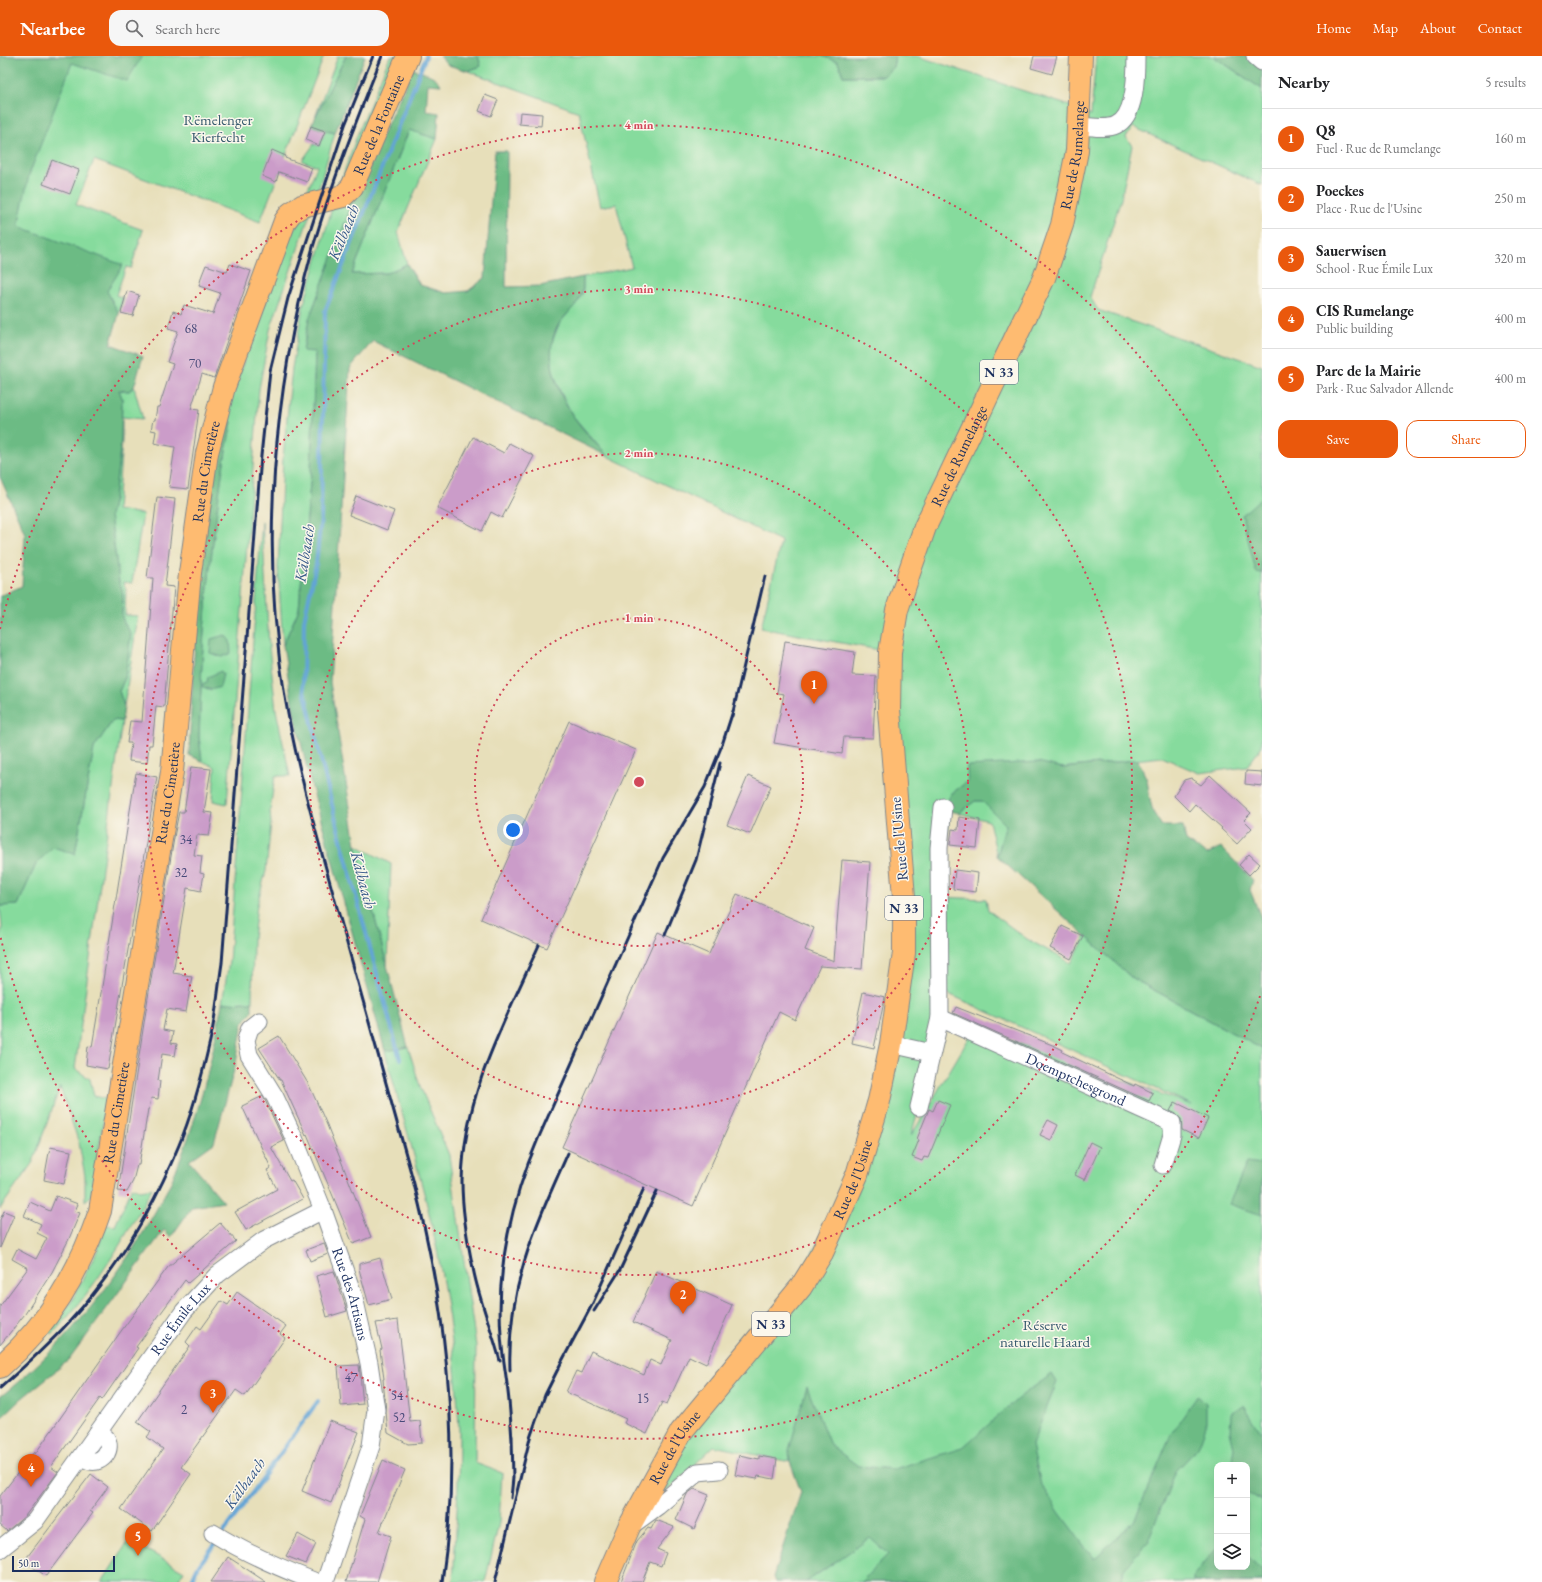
<!DOCTYPE html>
<meta charset="utf-8">
<style>
body{margin:0;font-family:"EB Garamond",serif;background:#f6f6f6;color:#202124}
.controls{position:absolute;right:12px;bottom:12px;display:grid;overflow:hidden;border-radius:8px;box-shadow:0 4px 16px #0002}
.controls button{width:36px;height:36px;display:grid;place-items:center;padding:0;border:0;border-bottom:1px solid #e0e0e0;background:#fff;color:#202124;font:20px sans-serif}
.scale{position:absolute;left:12px;bottom:10px;width:103px;box-sizing:border-box;padding-left:4px;border:2px solid #1b2f5e;border-top:0;font-size:11px;line-height:14px;white-space:nowrap;color:#1b2f5e;-webkit-text-stroke:3px #fbf7ec;paint-order:stroke}
.you{position:absolute;left:513px;top:774px;width:14px;height:14px;margin:-10px;border:3px solid #fff;border-radius:50%;background:#1a73e8;box-shadow:0 0 0 6px #1a73e833}
.badge{display:grid;place-items:center;width:26px;height:26px;border-radius:50%;background:#ea580c;color:#fff;font-size:13px;font-weight:700}
.pin{position:absolute;translate:-50% -33px;filter:drop-shadow(0 1px 2px #0008)}
.pin::after{content:'';position:absolute;top:21px;width:14px;height:12px;background:inherit;clip-path:polygon(0 0,100% 0,50% 100%)}
.list{margin:0;padding:0;list-style:none}
h2{display:flex;justify-content:space-between;align-items:center;height:52px;margin:0;padding:0 16px;font-size:17px}
h2 small{font-size:13px;font-weight:400;color:#757577}
.list li{display:grid;grid-template-columns:26px 1fr auto;gap:12px;align-items:center;box-sizing:border-box;height:60px;padding:0 16px;border-top:1px solid #e0e0e0}
.list b{display:block;font-size:15px;white-space:nowrap}
.list p{margin:0;font-size:13px;white-space:nowrap;color:#757577}
.list em{font-size:13px;font-style:normal;color:#757577}
.actions{display:flex;gap:8px;padding:12px 16px}
.actions a{flex:1;padding:9px 0;border:1px solid #ea580c;border-radius:12px;text-align:center;font-size:14px;color:#ea580c}
.actions .main{background:#ea580c;color:#fff}
.icon{flex:none;width:22px;height:22px;fill:none;stroke:currentColor;stroke-width:2;stroke-linecap:round;stroke-linejoin:round}
.map{position:relative;flex:none;width:1262px;height:1526px;overflow:hidden}
header{display:flex;align-items:center;gap:24px;box-sizing:border-box;height:56px;padding:0 20px;background:#ea580c;color:#fff}
header strong{font-size:19px}
nav{display:flex;gap:22px;margin-inline-start:auto;font-size:14px}
.search{width:280px;height:36px;background:#f6f6f6;display:flex;align-items:center;gap:10px;box-sizing:border-box;padding:0 14px;border-radius:12px;color:#757577;font-size:15px}
main{display:flex}
aside{flex:1;background:#fff}
.map>svg:first-child{display:block}
.green{fill:#86db9d;stroke:#50857e;fill-rule:evenodd}
.forest{fill:#6cbb84;stroke:#447571}
.lines{fill:none;stroke-linecap:round;stroke-linejoin:round}
.stream{stroke:#62a4d6;stroke-width:4}
.building{fill:#cb9cc9}
.minor-casing{stroke:#81878c;stroke-width:19}
.major-casing{stroke:#81878c;stroke-width:24}
.minor{stroke:#fff;stroke-width:17}
.major{stroke:#febb71;stroke-width:22}
.rail{stroke:#1b2f5e;stroke-width:3}
.ring{fill:none;stroke:#d1495b;stroke-width:2;stroke-dasharray:2 4}
.labels{text-anchor:middle;stroke-width:3;stroke-linejoin:round;paint-order:stroke}
.number-label{font-size:13px;fill:#474a79}
.shield{fill:#fbf7ec;stroke:#5e6b89;stroke-width:1}
.shield-label{font-size:14px;font-weight:bold;fill:#1b2f5e}
.park-label{font-size:15px;fill:#365a6e;stroke:#fbf7ec}
.street-label{font-size:15px;fill:#1b2f5e;stroke:#fbf7ec}
.water-label{font-size:16px;font-style:italic;fill:#345888;stroke:#fbf7ec}
.centre{fill:#d1495b;stroke:#fbf7ec;stroke-width:2}
.ring-label{font-size:12px;text-anchor:middle;font-weight:bold;fill:#d1495b;stroke:#fbf7ec;stroke-width:3;stroke-linejoin:round;paint-order:stroke}
</style>
<header>
<strong>Nearbee</strong>
<div class="search"><svg class="icon" aria-label="search" viewBox="0 0 24 24"><circle cx="10" cy="10" r="6"/><path d="M15 15l6 6"/></svg>Search here</div>
<nav><a>Home</a><a>Map</a><a>About</a><a>Contact</a></nav>
</header>
<main>
<div class="map">
<svg width="1262" height="1526" viewBox="0 0 1262 1526">
<rect width="100%" height="100%" fill="#fbf7ec"/>
<filter id="ink" filterUnits="userSpaceOnUse"><feTurbulence type="fractalNoise" baseFrequency=".025" numOctaves="2"/><feDisplacementMap in="SourceGraphic" scale="8" xChannelSelector="R" yChannelSelector="G"/><feConvolveMatrix kernelMatrix="1 2 1 2 8 2 1 2 1" color-interpolation-filters="sRGB"/></filter>
<filter id="wash" filterUnits="userSpaceOnUse"><feTurbulence type="fractalNoise" baseFrequency=".012" numOctaves="4" result="noise"/><feDisplacementMap in="SourceGraphic" scale="16" xChannelSelector="R" yChannelSelector="G"/><feGaussianBlur stdDeviation="0.9" result="paint"/><feColorMatrix in="noise" values="0 0 0 0 0 0 0 0 0 0 0 0 0 0 0 0 0 1.4 0 .05"/><feComposite in="paint" operator="in"/></filter>
<g filter="url(#wash)">
<rect width="100%" height="100%" fill="#e7dfba"/>
<!-- green -->
<path class="green" d="M0 0H324L260 166 94 104 76 149 143 174 131 212 126 211 116 239 123 242 110 289 19 419 0 421Z
M338 0H346L314 64Z
M390 0H398L347 125 338 133 358 77Z
M478 0H822L838 6 843 20H884L893 11 895 0H917L1067 49 1091 59 1096 0H1213L1262 33V129L1133 71 1126 81 1132 90 1121 143 1090 241 1098 254 1262 310V690L1247 711 1199 717 1162 701 1061 712 968 725 951 738 939 841 986 843 988 854 1027 883 1071 907 1086 880 1132 922 1262 993V1526H806L841 1502 790 1406 714 1390 650 1451 681 1376 770 1270 857 1119 904 897 890 596 761 572 781 485 607 400 573 360 559 333 552 311 551 289 559 268 579 244 583 236V221L632 211 616 148 600 151 579 56 468 15 481 10ZM940 934 1192 1049 975 972 911 1080 919 1051ZM1217 1409H1247V1511H1217Z
M409 74 437 83 398 176 407 208 387 217 352 218Z
M325 75 335 77 317 138 305 141 317 110 302 105 314 88 319 90Z
M355 141 309 263 303 294 315 296 311 416 299 553 283 589 278 512 283 402 292 312 303 251 333 149Z
M311 155 270 274 259 333 227 748 213 745 215 711 202 705 199 681 201 630 211 634 207 626 201 629C203 576 208 524 215 471 219 436 224 401 232 366L225 365 231 340 290 179 305 156Z
M134 331 143 363 122 361V384L117 454 143 458 132 527 123 526 126 533 125 559 138 560 124 650 119 635 125 622 131 578C129 574 126 570 124 567 118 554 128 542 119 526L110 459 114 443 121 385 122 342 119 334 129 335Z
M262 465 269 591 276 654 290 720H275L270 754 271 767 266 815 257 849 253 883 252 946 222 947 229 906Z
M113 664 122 665 75 1013 90 1023 94 1040 107 1043 91 1140 85 1145V1120L79 1087 60 1031 33 1106 0 1153V885L2 871 0 850 18 849 36 808 53 791 75 798 94 692Z
M975 745H982L1006 769 997 800 989 765 959 757Z
M356 789 391 808 387 909Z
M408 991 420 1030 449 1099 476 1290 475 1407 502 1417 499 1467 485 1526H453C456 1476 459 1425 459 1375 457 1314 449 1253 437 1194 424 1127 402 1061 385 995Z
M132 1131 140 1134 152 1132C124 1184 94 1235 52 1278L50 1275 71 1246 97 1195 106 1169 115 1170Z
M129 1484 184 1515 177 1526H102Z"/>
<!-- forest -->
<path class="forest" d="M0 0H142L127 25 72 7 29 119 18 170 123 209 107 235 119 258 110 288 143 300 134 331 129 335 119 334 122 342 121 385 114 443 110 459 119 526C128 542 118 554 124 567 126 570 129 574 131 578L125 622 119 635 124 650 122 665 113 664 94 692 75 798 53 791 36 808 18 849 0 850V540L22 530 25 478 0 421Z
M346 0H365L335 77 311 70Z
M440 0H478L481 10 468 15 448 9Z
M822 0H895L893 11 884 20H843L838 6Z
M1213 0H1262V33Z
M413 13C423 17 437 19 441 29L428 28 426 55 439 57 437 83 409 74 352 218 387 217 407 208 420 229 446 237 468 235 485 222 495 95H507L506 231 540 230 583 221C583 226 583 232 582 236 579 249 566 257 559 268 542 296 556 335 573 360 583 374 596 387 607 400L373 285 350 312 330 626 356 789 408 991 385 995 308 717 293 652 283 589 299 553 311 416 315 296 303 295 309 263 359 129Z
M225 365 232 366C224 401 219 436 215 471 208 523 203 576 201 629L207 626 208 621 221 615 223 618 220 631 211 634 201 630 199 681 202 705 189 699C194 587 200 474 225 365Z
M1262 441V517L1256 516 1242 459Z
M225 579 230 585 231 597 222 601 210 597 211 583Z
M1135 704H1138L1147 724 1150 743 1153 756 1162 770H1183L1186 785 1207 798 1221 791 1253 824 1250 834 1262 864V993L1132 922 997 800 1006 769 982 745H975L959 757 950 755 946 748 951 738 968 725 967 710 1038 706 1063 712Z
M252 946V955L243 967 236 1007 214 1087 189 1105 224 1146 192 1151 171 1181 164 1174 69 1304 21 1343 0 1363V1341C63 1291 116 1227 155 1156 160 1146 167 1135 172 1124 196 1068 212 1008 222 947Z
M1247 1106 1262 1108V1159L1229 1148Z
M1052 1318 1057 1326 1032 1389 1041 1429 1059 1456 1094 1503 1134 1465 1171 1378 1198 1339 1206 1347V1370L1198 1392 1176 1415 1147 1487 1124 1511 1122 1526H861L888 1498 870 1482 806 1526H775L773 1521 801 1436 790 1406 789 1394 807 1331 830 1389 858 1410 894 1413 962 1392 1021 1340Z
M1244 1350 1262 1379V1446L1247 1437V1409H1231L1234 1392 1230 1376 1231 1357Z
M1217 1492V1511H1247V1499L1262 1515V1526H1193V1520Z"/>
<g class="lines">
<!-- stream -->
<path class="stream" d="M400 1003 337 769 303 630 304 565 316 508 321 461 325 255 426 0
M222 1479 318 1345
M191 1526 197 1512 218 1484"/>
</g>
<g id="blocks">
<!-- building -->
<path class="building" d="M1034 0H1057L1052 18 1031 12Z
M485 39 498 44 491 60 479 55Z
M520 56 542 58 541 70 519 68Z
M311 70 325 75 319 90 306 84Z
M272 94 286 100 285 102 312 112 307 126 279 116 276 126 262 120Z
M52 104 79 114 70 138 43 128Z
M230 208 251 215 214 322 202 318 191 353 199 354 188 433 169 431 175 391 154 387 156 375 151 374 153 364H155L157 351H159L173 308 167 306 178 275 168 272 173 255 181 258 184 249 213 258 220 237 199 230 202 219 206 209 227 216Z
M127 235 139 239 133 260 121 257Z
M473 381 504 397 509 387 534 400 502 462 491 456 482 475 437 452Z
M356 440 394 455 387 474 349 459Z
M157 441 175 443 165 530 174 531 164 651 156 650 152 689H149L147 707 129 705 131 687H127L130 665 142 666 153 522H147Z
M785 585 855 596 852 619 876 620 873 682 844 681 842 698 774 687 784 638 777 637Z
M569 665 636 694 547 892 481 863Z
M191 711 211 713 204 756 213 757 209 780 197 779 194 799 202 800 200 817 204 818 201 835 187 832 173 917 192 920 186 956 167 953 163 974 173 976 171 987 177 988 175 1000 162 998 158 1025H160L158 1043 151 1042 149 1053H148L139 1109H137L133 1125 127 1136 118 1135 147 948 175 776 179 756H184Z
M1246 715 1262 716V730L1245 728Z
M136 717 157 721 108 1013 86 1009 88 990 92 991 100 943Z
M1210 719 1251 757 1244 764 1252 772 1237 788 1221 773 1222 772 1195 748 1189 755 1174 740 1184 724 1191 722 1201 729Z
M748 720 771 730 750 778 727 769Z
M959 761 980 764 977 792 950 789 952 773 958 774Z
M1249 798 1260 808 1249 819 1239 809Z
M842 804 870 806 862 913 820 910 795 964 779 956 693 1150 562 1091 658 876 709 898 737 838 814 872 805 894 834 905Z
M955 814 978 817 976 836 953 833Z
M1062 870 1083 880 1071 903 1050 892Z
M863 936 885 941 874 992 852 987Z
M956 951 1055 990 1063 994 1062 996 1134 1030 1135 1028 1153 1037 1149 1045 953 957Z
M279 980 309 1029 327 1069 371 1181 353 1188 307 1078 306 1079 281 1024H280L259 992Z
M263 1040 284 1085 271 1091 290 1125 292 1124 303 1143 246 1174 235 1156 277 1133 267 1114 271 1112 242 1050Z
M938 1044 950 1049 928 1102 924 1101 922 1105 912 1101 919 1084 917 1083 929 1053 933 1055Z
M1175 1046 1208 1062 1199 1082 1182 1074 1181 1063 1176 1058 1170 1055Z
M1048 1064 1058 1069 1051 1084 1040 1079Z
M1090 1086 1100 1091 1085 1124 1075 1119Z
M50 1091 71 1095 64 1128 44 1124Z
M56 1140 78 1148 75 1155 80 1157 68 1185 52 1216 25 1258 0 1289V1250L28 1212 12 1203 17 1193 36 1203 47 1182 37 1177 41 1168 24 1160 30 1146 50 1155Z
M4 1155 14 1159 0 1192V1164Z
M220 1167 236 1185 188 1227 185 1224 136 1291 138 1292 102 1344 100 1342 51 1411 58 1416 25 1460 7 1475 0 1469V1440L34 1396 35 1398 119 1278 168 1211Z
M324 1187 328 1198 310 1205 306 1194Z
M380 1202 392 1243 369 1249 359 1213V1208Z
M334 1215 347 1255 327 1261 316 1220Z
M656 1215 732 1249 706 1308 689 1300 667 1348 662 1346 647 1378 624 1367 626 1363 566 1336 576 1315 581 1317 591 1295 644 1319 650 1304 661 1309 672 1284 633 1266Z
M237 1236 286 1270 280 1278 285 1282 245 1340 236 1334 181 1411 191 1418 152 1475 121 1453 163 1393 147 1381 151 1376 137 1366 190 1290 186 1286 197 1270 201 1273 221 1245 228 1249Z
M398 1264 410 1366 420 1365 422 1387 408 1388 388 1377 383 1323H384L380 1294 382 1293 376 1267Z
M359 1309 363 1348 341 1350 338 1310Z
M330 1365 359 1376 331 1447 302 1435Z
M739 1399 759 1403V1400L777 1403 774 1423 758 1420 757 1423 735 1419Z
M383 1404 405 1414 379 1476 391 1480 377 1526H346L365 1463 360 1460Z
M91 1418 108 1431 90 1455 93 1457 46 1520 24 1505Z
M694 1433 709 1439 694 1473 676 1464 687 1438Z
M656 1464 674 1471 657 1493 666 1497 661 1510 650 1506 642 1526H621L637 1485 648 1472 651 1473Z
M298 1478 316 1488 306 1508 286 1500Z
M228 1501 245 1512 266 1526H211Z"/>
</g>
</g>
<g filter="url(#ink)">
<use href="#blocks" fill-opacity="0" stroke="#81878c" stroke-width="1"/>
<g class="lines">
<defs>
<g id="minor">
<path d="M1255 0 1262 6"/>
<path d="M1078 70C1089 70 1106 74 1116 69 1136 60 1136 19 1136 0"/>
<path id="s1" d="M940 962 1172 1067V1079L1163 1109"/>
<path id="s2" d="M259 965 250 972 246 984 249 999 275 1041 294 1082 323 1154 354 1241 369 1307 376 1354 371 1390 325 1526"/>
<path d="M891 988 931 997"/>
<path d="M919 1051 940 962 939 792 943 751"/>
<path d="M82 1400C84 1401 87 1404 90 1405 103 1408 113 1393 106 1382 104 1380 100 1378 98 1376"/>
<path d="M632 1469 658 1450 698 1416 719 1414"/>
<path d="M213 1477C245 1497 280 1512 316 1526"/>
<path id="s3" d="M0 1493 35 1465 184 1255 217 1219 264 1184 323 1154"/>
</g>
<g id="major">
<path id="s4" d="M0 1311C49 1268 79 1217 100 1155L172 716 190 517 207 397 224 331 285 165 291 157 302 150 343 140 352 131 408 0"/>
<path id="s5" d="M605 1526 629 1471 681 1376 801 1231 822 1197 857 1119 879 1045 891 988 904 897V841L889 654 890 596 897 554 909 517 925 471 1044 222 1062 169 1077 95 1081 0"/>
</g>
</defs>
<!-- minor casing -->
<use href="#minor" class="minor-casing"/>
<!-- major casing -->
<use href="#major" class="major-casing"/>
<!-- minor -->
<use href="#minor" class="minor"/>
<!-- major -->
<use href="#major" class="major"/>
<!-- rail -->
<path class="rail" d="M382 0C357 63 332 126 313 191 273 336 260 492 285 641 297 713 318 784 338 855 363 945 388 1034 413 1124 447 1255 462 1392 442 1526
M732 660 765 520
M665 879 696 804 720 707
M594 1255 620 1214 657 1135
M500 1305C492 1274 479 1244 473 1212 467 1184 462 1154 462 1125 464 1037 504 967 539 889
M510 1314C507 1230 535 1171 568 1097
M0 1332C24 1311 48 1289 70 1265 116 1215 153 1152 179 1089 193 1056 202 1020 210 985 216 960 218 933 222 907L261 400 270 315 288 242 345 69 373 0
M512 1385C511 1369 510 1352 508 1336 506 1317 502 1298 501 1279 496 1212 512 1143 538 1083L663 802 705 731 722 689 733 655
M511 1442 513 1422 512 1380
M495 1526 530 1382 545 1339 562 1305 593 1247 644 1132"/>
</g>
</g>
<!-- distance rings -->
<g class="ring">
<circle cx="639" cy="726" r="164"/>
<circle cx="639" cy="726" r="329"/>
<circle cx="639" cy="726" r="493"/>
<path d="M1260 940A657 657 0 0 1 0 879M0 573A657 657 0 0 1 1260 512"/>
</g>
<g class="labels">
<!-- number labels -->
<g class="number-label">
<text x="191" y="277">68</text>
<text x="195" y="312">70</text>
<text x="186" y="788">34</text>
<text x="181" y="821">32</text>
<text x="351" y="1326">47</text>
<text x="397" y="1344">54</text>
<text x="643" y="1347">15</text>
<text x="184" y="1358">2</text>
<text x="399" y="1366">52</text>
</g>
<!-- shield labels -->
<g class="shield">
<rect x="980" y="304" width="38" height="24" rx="3"/>
<rect x="885" y="840" width="38" height="24" rx="3"/>
<rect x="752" y="1256" width="38" height="24" rx="3"/>
</g>
<g class="shield-label">
<text x="999" y="321">N 33</text>
<text x="904" y="857">N 33</text>
<text x="771" y="1273">N 33</text>
</g>
<!-- park labels -->
<g class="park-label">
<text x="218" y="69">Rëmelenger<tspan x="218" dy="17">Kierfecht</tspan></text>
<text x="1045" y="1274">Réserve<tspan x="1045" dy="17">naturelle Haard</tspan></text>
</g>
<!-- street labels -->
<g class="street-label">
<text dy="5" stroke="none"><textPath href="#s4" startOffset="1344">Rue de la Fontaine</textPath></text>
<text dy="5" stroke="none"><textPath href="#s5" startOffset="1544">Rue de Rumelange</textPath></text>
<text dy="5" stroke="none"><textPath href="#s5" startOffset="1220">Rue de Rumelange</textPath></text>
<text dy="5" stroke="none"><textPath href="#s4" startOffset="935">Rue du Cimetière</textPath></text>
<text dy="5" stroke="none"><textPath href="#s4" startOffset="611">Rue du Cimetière</textPath></text>
<text transform="translate(899 783) rotate(-95)" y="5">Rue de l'Usine</text>
<text dy="5" stroke="none"><textPath href="#s1" startOffset="149">Doemptchesgrond</textPath></text>
<text dy="5" stroke="none"><textPath href="#s4" startOffset="287">Rue du Cimetière</textPath></text>
<text dy="5" stroke="none"><textPath href="#s5" startOffset="476">Rue de l'Usine</textPath></text>
<text dy="5" stroke="none"><textPath href="#s2" startOffset="300">Rue des Artisans</textPath></text>
<text dy="5" stroke="none"><textPath href="#s3" startOffset="294">Rue Émile Lux</textPath></text>
<text dy="5" stroke="none"><textPath href="#s5" startOffset="152">Rue de l'Usine</textPath></text>
</g>
<!-- water labels -->
<g class="water-label">
<text transform="translate(343 176) rotate(-68)" y="6">Kälbaach</text>
<text transform="translate(304 497) rotate(-81)" y="6">Kälbaach</text>
<text transform="translate(364 824) rotate(75)" y="6">Kälbaach</text>
<text transform="translate(244 1427) rotate(-54)" y="6">Kälbaach</text>
</g>
</g>
<circle cx="639" cy="726" r="6" class="centre"/>
<g class="ring-label">
<text x="639" y="73">4 min</text>
<text x="639" y="237">3 min</text>
<text x="639" y="401">2 min</text>
<text x="639" y="566">1 min</text>
</g>
</svg>
<div class="controls">
<button>+</button>
<button>−</button>
<button><svg class="icon" aria-label="layers" viewBox="0 0 24 24"><path d="M12 4l9 5-9 5-9-5zM3 14l9 5 9-5"/></svg></button>
</div>
<div class="scale">50 m</div>
<div class="you"></div>
<div class="pin badge" style="left:814px;top:648px">1</div>
<div class="pin badge" style="left:683px;top:1258px">2</div>
<div class="pin badge" style="left:213px;top:1357px">3</div>
<div class="pin badge" style="left:31px;top:1431px">4</div>
<div class="pin badge" style="left:138px;top:1500px">5</div>
</div>
<aside>
<h2>Nearby<small>5 results</small></h2>
<ul class="list">
<li><span class="badge">1</span><div><b>Q8</b><p>Fuel · Rue de Rumelange</p></div><em>160 m</em></li>
<li><span class="badge">2</span><div><b>Poeckes</b><p>Place · Rue de l'Usine</p></div><em>250 m</em></li>
<li><span class="badge">3</span><div><b>Sauerwisen</b><p>School · Rue Émile Lux</p></div><em>320 m</em></li>
<li><span class="badge">4</span><div><b>CIS Rumelange</b><p>Public building</p></div><em>400 m</em></li>
<li><span class="badge">5</span><div><b>Parc de la Mairie</b><p>Park · Rue Salvador Allende</p></div><em>400 m</em></li>
</ul>
<div class="actions"><a class="main">Save</a><a>Share</a></div>
</aside>
</main>
